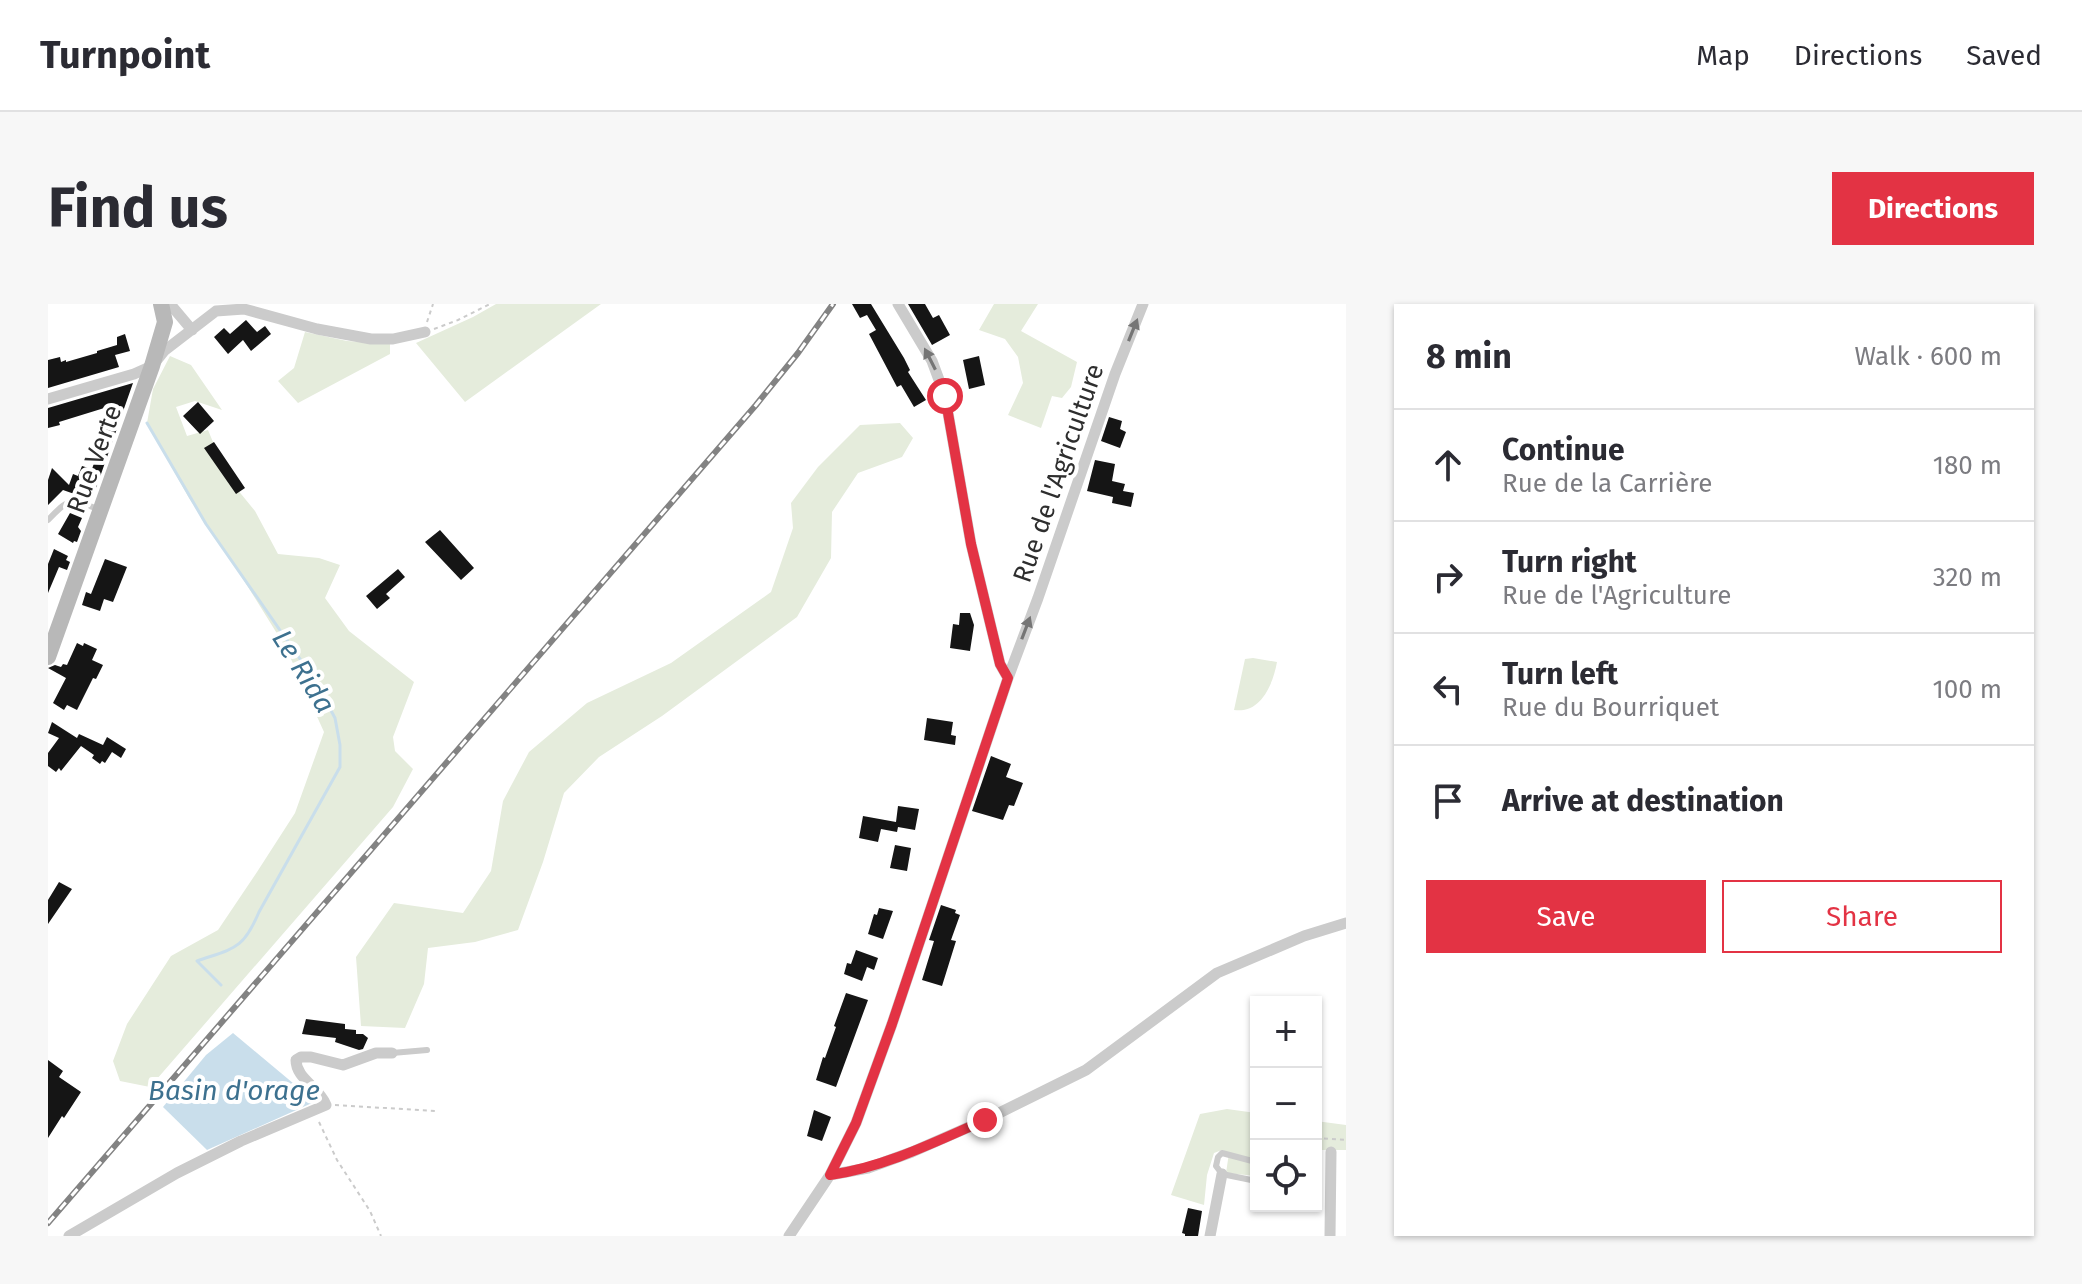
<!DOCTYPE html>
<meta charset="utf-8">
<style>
body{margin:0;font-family:"Fira Sans",sans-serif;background:#f7f7f7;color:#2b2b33}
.controls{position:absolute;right:24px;bottom:24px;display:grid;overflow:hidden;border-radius:0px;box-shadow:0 2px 6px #0004}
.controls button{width:72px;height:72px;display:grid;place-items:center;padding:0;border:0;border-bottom:2px solid #e1e1e2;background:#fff;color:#2b2b33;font:40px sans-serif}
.stop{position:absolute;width:24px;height:24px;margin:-18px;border:6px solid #e33344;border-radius:50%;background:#fff}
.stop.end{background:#e33344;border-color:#fff;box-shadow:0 2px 8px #0008}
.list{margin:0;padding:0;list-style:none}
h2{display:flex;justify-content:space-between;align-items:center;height:104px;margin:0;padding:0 32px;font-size:34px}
h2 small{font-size:26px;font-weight:400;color:#7c7c81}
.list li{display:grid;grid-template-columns:52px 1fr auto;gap:24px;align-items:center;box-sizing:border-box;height:112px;padding:0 32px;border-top:2px solid #e1e1e2}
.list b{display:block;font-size:30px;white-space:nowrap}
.list p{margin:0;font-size:26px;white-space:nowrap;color:#7c7c81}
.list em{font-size:26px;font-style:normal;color:#7c7c81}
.actions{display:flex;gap:16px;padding:24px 32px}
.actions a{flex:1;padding:18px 0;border:2px solid #e33344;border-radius:0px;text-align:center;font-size:28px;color:#e33344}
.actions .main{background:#e33344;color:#fff}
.icon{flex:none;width:44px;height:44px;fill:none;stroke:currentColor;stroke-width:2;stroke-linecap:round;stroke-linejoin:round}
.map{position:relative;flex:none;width:1298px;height:932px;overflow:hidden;border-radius:0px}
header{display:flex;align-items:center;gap:48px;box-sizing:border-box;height:112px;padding:0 40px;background:#fff;border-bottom:2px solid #e1e1e2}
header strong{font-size:38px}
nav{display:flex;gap:44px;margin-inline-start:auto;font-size:28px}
.intro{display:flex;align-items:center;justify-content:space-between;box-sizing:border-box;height:192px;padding:0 48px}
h1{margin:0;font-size:56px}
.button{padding:20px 36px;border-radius:0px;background:#e33344;color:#fff;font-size:28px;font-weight:700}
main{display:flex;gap:48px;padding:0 48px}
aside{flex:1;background:#fff;border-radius:0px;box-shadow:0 2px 6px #0004}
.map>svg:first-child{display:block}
.green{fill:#e5ecdc}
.water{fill:#c9deeb}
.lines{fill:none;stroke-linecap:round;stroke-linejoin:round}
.stream{stroke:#c9deeb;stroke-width:3}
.building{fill:#151515}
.path{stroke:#cbcbcb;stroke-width:2;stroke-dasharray:4 4;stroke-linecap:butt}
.lane{stroke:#cbcbcb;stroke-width:6}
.street{stroke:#cbcbcb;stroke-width:11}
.secondary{stroke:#b8b8b8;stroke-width:16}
.rail-casing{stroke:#838383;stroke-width:6}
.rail{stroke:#fff;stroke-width:3;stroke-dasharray:9;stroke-linecap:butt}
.oneway{fill:#757575}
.route{stroke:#e33344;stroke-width:10}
.labels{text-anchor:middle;stroke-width:8;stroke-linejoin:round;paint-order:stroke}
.street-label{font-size:26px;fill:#2e2e2e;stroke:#fff}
.water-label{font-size:28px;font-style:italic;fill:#3d718f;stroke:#fff}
</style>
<header>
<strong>Turnpoint</strong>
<nav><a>Map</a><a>Directions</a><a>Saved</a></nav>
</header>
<div class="intro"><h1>Find us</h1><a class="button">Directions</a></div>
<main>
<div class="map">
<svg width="1298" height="932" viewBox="0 0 1298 932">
<rect width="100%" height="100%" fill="#fff"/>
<!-- green -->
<path class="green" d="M448 0H553L417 98 368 39 425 13Z
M946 0H990L973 27 1029 58 1023 83 1014 94 1004 92 993 124 960 111 975 79 970 53 957 35 931 26Z
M257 28 299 37 342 40V50L250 99 230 77 246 64Z
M122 52 143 61 174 106 147 97 128 103 139 132 160 126 180 174 207 207 230 250 271 254 292 261 277 294 301 327 366 378 345 433 347 447 365 465 345 503 102 783 72 777 65 757 79 720 123 652 170 626 209 568 247 509 276 428 238 344 192 270 141 194 99 119 105 85Z
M852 119 865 134 854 153 810 169 784 208 783 254 749 313 614 412 551 453 516 489 495 558 470 626 427 638 380 644 376 680 357 724 313 722 308 653 346 599 415 609 443 567 455 497 481 448 539 399 623 359 723 288 745 224 743 199 770 163 812 121Z
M1205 354 1229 358C1225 380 1213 410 1186 406L1197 355Z
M1179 805 1208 809V872L1178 869 1181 849 1174 846 1166 849 1159 871 1156 901 1123 891 1152 810Z
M1268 817 1298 821V846H1268Z"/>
<!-- water -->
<path class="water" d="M185 729 264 795V799L159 846 115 803 158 751Z"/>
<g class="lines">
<!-- stream -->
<path class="stream" d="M99 119 158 220 266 375 287 414 292 441V463L211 608C195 646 186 644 149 657L173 681"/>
</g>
<!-- building -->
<path class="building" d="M804 0H823L856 54 862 66 860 68 878 96 866 103 853 81 849 83 821 30 828 26 819 11 812 14Z
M860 0H877L885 14 891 11 902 31 884 41Z
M198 16 209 28 217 22 223 30 203 47 195 36 180 50 166 33 176 24 182 30Z
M77 30 82 47 67 51 71 63 0 84V56L12 53 13 58 18 56V58L49 49V47L69 41V33Z
M931 52 937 81 921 85 915 56Z
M85 79 46 190 30 185 29 189 32 192 15 186 0 201V176L4 164 21 181 25 170 30 172 34 162 44 165 66 101 11 118 12 121 0 124V104Z
M150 98 166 117 152 130 135 112Z
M1061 113 1074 117 1072 125 1078 128 1072 144 1053 137Z
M166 138 197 184 188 190 156 144Z
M1047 156 1067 160 1064 177 1077 180 1075 187 1086 189 1083 203 1064 199 1065 193 1039 187Z
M22 209 34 214 30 223 33 227 29 238 26 237 25 239 10 230Z
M392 226 426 264 413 276 377 238Z
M6 245 20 252 18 256 22 258 19 266 11 263 0 289V260Z
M57 255 79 263 65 298 56 295 52 307 34 301 38 288 43 290Z
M350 265 357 273 338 290 342 294 329 305 318 292Z
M912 309H922L926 321 922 347 902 344 905 320 911 321Z
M29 339 35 342 36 339 49 345 44 356 55 361 48 375 45 374 29 406 19 401 16 406 5 399 18 374 0 364 7 361 13 363 15 360 19 361Z
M879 414 905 418 903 431 908 432 907 441 876 436Z
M4 418 29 434 31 430 55 441 59 433 78 445 73 454 64 448 57 459 54 457 52 460 44 454 46 451 33 442 13 467 11 464 8 468 0 462V449L11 434 0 429Z
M943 452 963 460 958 473 975 479 966 502 961 501 955 516 924 507Z
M850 502 871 505 867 526 850 523 849 528 833 525 830 538 811 534 815 512 848 518Z
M847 541 863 544 859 567 842 564Z
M11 578 24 585 0 620V596Z
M893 601 908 606 907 609 912 611 903 636 908 637 894 682 874 676 886 637 881 636Z
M831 604 845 607 835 635 820 630 826 610 829 611Z
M808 646 830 654 826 666 819 663 814 677 796 670 799 659 803 660Z
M798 689 820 696 788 783 768 776 775 753 777 754 788 723 786 722Z
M258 715 297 720V725L308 726V730H315L320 734 315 745 311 746 287 738 288 734 254 730Z
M0 756 15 767 11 773 33 788 16 814 14 812 0 834Z
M766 806 783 813 774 837 759 832Z
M1140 904 1154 907 1150 932H1137V930L1134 929Z"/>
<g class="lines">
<!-- path -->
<path class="path" d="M379 18 385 0
M386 25 410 16 442 0
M287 801 387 807
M271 818 289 856 322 907 333 932
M1268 834 1298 836"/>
<!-- lane -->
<path class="lane" d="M0 216C20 195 22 194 50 205
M344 749 379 746
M1208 858 1174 849 1170 853 1168 862 1174 870 1208 877"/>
<!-- street -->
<path class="street" d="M122 0 144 26
M850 0 884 57 897 92 923 240 952 360 960 374
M0 95 86 70 104 62 116 47 168 7 196 5 269 25 323 35H345L377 28
M782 871 820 864 864 848 937 816 1038 766 1169 669 1256 632 1298 619
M21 932 129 869 193 837 278 801C271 783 248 775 248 756L253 753H263L295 761 328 749H344
M741 932 782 871 808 819 844 720 960 374 990 294 1067 70 1095 0
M1162 932 1174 870
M1282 932 1283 848"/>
<!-- secondary -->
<path class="secondary" d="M0 353 104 62 117 18 113 0"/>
<defs>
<path id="rail" d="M0 919 708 101 750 49 785 0"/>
</defs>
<!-- rail casing -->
<use href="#rail" class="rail-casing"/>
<!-- rail -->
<use href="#rail" class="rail"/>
</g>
<!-- one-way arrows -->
<defs><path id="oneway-solid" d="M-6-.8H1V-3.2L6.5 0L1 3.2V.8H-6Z" transform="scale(2)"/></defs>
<g class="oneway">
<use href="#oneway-solid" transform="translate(1085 26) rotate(-68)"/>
<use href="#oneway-solid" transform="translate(882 55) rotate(-117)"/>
<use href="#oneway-solid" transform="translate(978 324) rotate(-69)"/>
</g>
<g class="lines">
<!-- route -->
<path class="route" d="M897 92 923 240 952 360 960 374 844 720 808 819 782 871C837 863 887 838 937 816"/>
</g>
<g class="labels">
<!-- street labels -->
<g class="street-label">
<text transform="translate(46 155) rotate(-70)" y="9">Rue Verte</text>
<text transform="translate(1010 169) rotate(-71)" y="9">Rue de l'Agriculture</text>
</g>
<!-- water labels -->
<g class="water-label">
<text transform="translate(256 367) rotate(58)" y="10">Le Rida</text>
<text x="186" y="796">Basin d'orage</text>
</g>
</g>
</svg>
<div class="controls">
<button>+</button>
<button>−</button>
<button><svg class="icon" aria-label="locate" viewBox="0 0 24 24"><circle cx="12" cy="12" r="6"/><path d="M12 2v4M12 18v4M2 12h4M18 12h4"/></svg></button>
</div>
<div class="stop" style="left:897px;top:92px"></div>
<div class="stop end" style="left:937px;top:816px"></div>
</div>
<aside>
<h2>8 min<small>Walk · 600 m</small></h2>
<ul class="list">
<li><svg class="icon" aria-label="ahead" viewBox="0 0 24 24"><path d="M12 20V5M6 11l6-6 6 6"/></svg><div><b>Continue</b><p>Rue de la Carrière</p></div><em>180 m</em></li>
<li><svg class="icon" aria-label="right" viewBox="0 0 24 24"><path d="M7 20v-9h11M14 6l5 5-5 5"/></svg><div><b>Turn right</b><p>Rue de l'Agriculture</p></div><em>320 m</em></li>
<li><svg class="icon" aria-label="left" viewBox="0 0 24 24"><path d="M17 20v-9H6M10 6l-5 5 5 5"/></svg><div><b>Turn left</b><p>Rue du Bourriquet</p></div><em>100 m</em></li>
<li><svg class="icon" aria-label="arrive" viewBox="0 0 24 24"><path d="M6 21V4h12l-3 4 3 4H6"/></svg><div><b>Arrive at destination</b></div></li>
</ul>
<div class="actions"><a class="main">Save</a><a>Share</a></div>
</aside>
</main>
